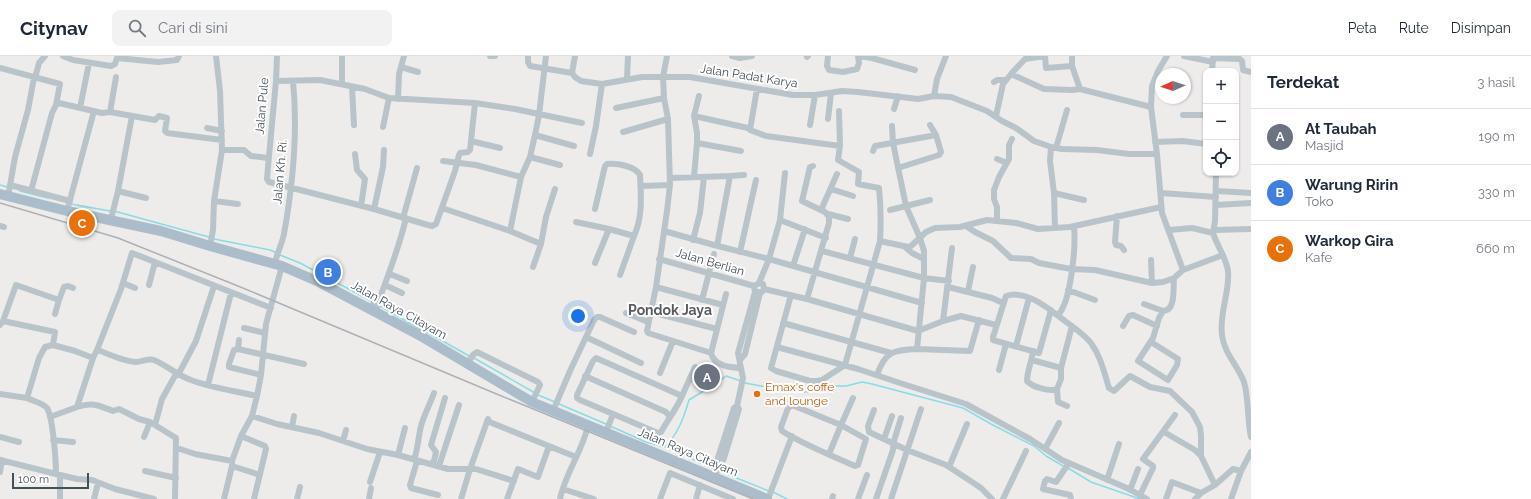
<!DOCTYPE html>
<html lang="id">
<meta charset="utf-8">
<style>
body{margin:0;font-family:Raleway,sans-serif;background:#f2f2f3;color:#1f2937}
.controls{position:absolute;right:12px;top:12px;display:grid;overflow:hidden;border-radius:8px;box-shadow:0 1px 3px #0004}
.controls button{width:36px;height:36px;display:grid;place-items:center;padding:0;border:0;border-bottom:1px solid #e0e1e3;background:#fff;color:#1f2937;font:20px sans-serif}
.compass{position:absolute;left:1155px;top:12px;width:36px;height:36px;border-radius:50%;background:#fff;box-shadow:0 1px 3px #0004;rotate:267deg}
.scale{position:absolute;left:12px;bottom:10px;width:77px;box-sizing:border-box;padding-left:4px;border:2px solid #445058;border-top:0;font-size:11px;line-height:14px;white-space:nowrap;color:#445058;-webkit-text-stroke:3px #fff;paint-order:stroke}
.you{position:absolute;left:578px;top:260px;width:14px;height:14px;margin:-10px;border:3px solid #fff;border-radius:50%;background:#1a73e8;box-shadow:0 0 0 6px #1a73e833}
.badge{display:grid;place-items:center;width:26px;height:26px;border-radius:50%;background:#1e7dd5;color:#fff;font-size:13px;font-weight:700}
.pin{position:absolute;translate:-50% -50%;border:2px solid #fff;box-shadow:0 1px 4px #0006}
.list{margin:0;padding:0;list-style:none}
h2{display:flex;justify-content:space-between;align-items:center;height:52px;margin:0;padding:0 16px;font-size:17px}
h2 small{font-size:13px;font-weight:400;color:#747a83}
.list li{display:grid;grid-template-columns:26px 1fr auto;gap:12px;align-items:center;box-sizing:border-box;height:56px;padding:0 16px;border-top:1px solid #e0e1e3}
.list b{display:block;font-size:15px;white-space:nowrap}
.list p{margin:0;font-size:13px;white-space:nowrap;color:#747a83}
.list em{font-size:13px;font-style:normal;color:#747a83}
.icon{flex:none;width:22px;height:22px;fill:none;stroke:currentColor;stroke-width:2;stroke-linecap:round;stroke-linejoin:round}
.map{position:relative;flex:none;width:1251px;height:443px;overflow:hidden}
header{display:flex;align-items:center;gap:24px;box-sizing:border-box;height:56px;padding:0 20px;background:#fff;border-bottom:1px solid #e0e1e3}
header strong{font-size:19px}
nav{display:flex;gap:22px;margin-inline-start:auto;font-size:14px}
.search{width:280px;height:36px;background:#f2f2f3;display:flex;align-items:center;gap:10px;box-sizing:border-box;padding:0 14px;border-radius:8px;color:#747a83;font-size:15px}
main{display:flex}
aside{flex:1;background:#fff}
.map>svg:first-child{display:block}
.lines{fill:none;stroke-linecap:round;stroke-linejoin:round}
.stream{stroke:#87dce8;stroke-width:1.5}
.street{stroke:#b9c4ca;stroke-width:6}
.primary{stroke:#abbdca;stroke-width:10}
.rail{stroke:#adb1b5;stroke-width:1.5}
.food-dot{fill:#e8710a;stroke:#fff;stroke-width:1.5}
.labels{text-anchor:middle;stroke-width:4;stroke-linejoin:round;paint-order:stroke}
.street-label{font-size:12px;fill:#445058;stroke:#fff}
.food-label{font-size:12px;fill:#c56008;stroke:#fff;text-anchor:start}
.quarter-label{font-size:14px;font-weight:bold;fill:#585c60;stroke:#fff}
</style>
<header>
<strong>Citynav</strong>
<div class="search"><svg class="icon" aria-label="search" viewBox="0 0 24 24"><circle cx="10" cy="10" r="6"/><path d="M15 15l6 6"/></svg>Cari di sini</div>
<nav><a>Peta</a><a>Rute</a><a>Disimpan</a></nav>
</header>
<main>
<div class="map">
<svg width="1251" height="443" viewBox="0 0 1251 443">
<rect width="100%" height="100%" fill="#eeebeb"/>
<g class="lines">
<!-- stream -->
<path class="stream" d="M0 129 7 131
M20 135 48 142
M71 148 110 155
M114 155 209 181
M214 183 270 194 277 197
M280 199 300 207 373 246
M380 250 420 273
M423 274 471 301
M474 302 535 337
M745 327 773 332H780L793 329 805 336 824 334 835 330H846L862 326 872 328 963 352 991 368 1034 390 1046 400 1065 411
M538 339 555 346
M559 348 606 368
M610 370 646 386 665 391 715 413
M665 391C678 378 684 361 689 344L705 334 717 331 720 325 726 320 741 325
M1068 412 1091 426 1140 443
M719 415 769 435
M773 436 787 443"/>
<!-- street -->
<path class="street" d="M63 0 73 4 111 10 115 8 117 2 158 6 177 4 179 0
M277 0 276 25 268 111 267 123 269 126 374 153 428 169 432 170 436 168 455 115 459 99 460 97 468 96 470 94 475 47
M342 0V28
M490 0H495
M528 0V6L530 10 572 17 575 21 581 25 602 28 642 21H690L793 39H815L842 35 858 36 918 43 934 40 951 41 987 55 1002 65 1016 72 1034 85 1051 91 1062 93 1097 94 1129 98H1157
M667 0 663 21 664 42 668 63 670 129 667 155 656 231 647 275 648 277 711 297
M732 0 740 2 752 0
M828 0 827 10 829 14 843 16 857 13 859 7 858 0
M859 0 872 2 915 14
M1045 0 1046 12 1072 10
M1072 0V10L1080 33
M1184 0 1213 6
M807 1 808 0
M1213 2 1240 3 1242 5 1243 14 1251 16
M401 11 418 16
M0 12 60 28 56 49
M1212 15 1213 3
M572 17 575 0
M1011 18 1025 3 1045 0
M35 22 39 7 45 0
M627 23 628 0
M276 25 320 24 365 33 389 42 475 47 515 53 582 67
M994 26 997 24H1005
M352 31 354 69
M757 33 750 74 766 80 840 90
M934 40 937 23 946 0
M398 43 399 18 404 0
M80 52 89 7
M616 52 664 42
M894 53 898 40
M110 56 155 64 159 60 167 62 165 75 167 77 222 84
M1183 59H1206
M694 60 748 72
M996 60 1003 28 1011 18 1044 33 1072 34 1080 33 1151 51
M828 63 831 37
M810 69 815 39
M930 69 936 79
M383 71 389 42
M207 72 222 75
M623 76 668 63
M535 79 574 90
M471 85 500 92
M1155 86 1183 85 1206 88
M697 87 741 95
M1051 91 1050 105 1054 137 1055 172
M1056 92 1067 54
M222 94H244L251 100 268 102
M873 95 875 90 936 79 941 96 939 99 898 112
M355 98 357 114 365 123 361 150
M590 98 596 70 602 28
M530 101 560 109
M997 103 1007 107
M443 105 476 109 521 121
M730 120 744 119
M694 121 697 87V77L694 60 699 40
M670 122 730 120 717 190
M10 129 70 145
M641 130 670 129
M831 133 853 140
M31 135 52 57 56 49 59 47 102 57 110 56 116 21
M118 135 132 60
M1217 135 1251 137
M1054 137 1084 144
M1161 137 1216 141
M8 141 15 101 28 54 34 22
M214 145 238 148
M1216 149 1251 147
M442 152 510 175 541 188
M374 153 383 111 384 94
M821 154 837 118
M890 154 930 144
M67 155 94 55
M828 158 848 163
M1117 160 1115 186 1116 189 1121 190 1124 194
M403 162 417 112
M111 163 118 135 146 142
M780 164 826 182
M997 165V151L994 143V134L999 121 1009 103V89L1012 83
M576 166 609 173 634 180C643 160 641 140 640 119 635 110 617 107 607 108L605 110 595 153
M0 170 4 171
M966 170 975 176 993 185 1011 202 1031 203 1039 207 1071 213 1095 214 1152 227 1163 226 1174 222 1183 214 1162 157 1157 98 1151 51 1152 30 1158 15 1167 0
M1169 174 1192 172 1213 177C1217 190 1226 201 1228 215 1230 236 1219 257 1222 279 1224 297 1238 310 1244 326 1249 343 1247 363 1251 381
M1215 174 1251 173
M510 175 521 121 530 101 535 79 539 59 546 0
M664 175 714 189 769 203 922 247
M1213 177 1215 165 1216 117
M693 184 700 157 704 121
M880 185 908 191 911 190 926 176 935 172 960 171 987 164 1016 167 1038 173 1070 171 1161 151
M210 190 213 174 214 145 222 94 220 35 216 0
M905 191 912 197 924 203
M822 195 924 222 949 225
M740 196 756 124
M850 202 855 183
M659 203 754 230
M1151 204 1152 227
M275 207C277 197 282 188 284 178 293 128 298 75 293 25
M595 207 609 173
M793 210 805 173
M533 211 541 188 546 161 555 133
M1183 214 1223 199
M390 218 407 225
M620 219 634 180
M123 227 135 232
M759 227 769 203 780 164 785 117
M149 229 155 206
M385 229 402 237
M656 231 723 249
M948 231 992 242 1003 247
M764 233 807 243 918 275 943 265 952 192
M1068 234 1095 244
M968 235 973 211
M726 238 711 297C714 310 729 311 740 312
M791 239 771 312 776 315 810 325H817L822 324 845 309 880 185C881 167 881 150 879 132L858 128 859 116 838 104 840 90 839 55
M807 243 829 167V161L825 156 802 145 810 111 813 110
M702 244 714 198
M1144 248 1163 255
M370 253 376 243 381 239
M1051 254 1039 297 993 284V281L1006 240C1027 233 1050 254 1065 265 1074 272 1084 278 1091 287 1101 301 1104 316 1109 332L1114 335 1130 320 1150 331 1170 335 1192 356 1200 371 1201 380V400L1215 429
M375 256C379 248 380 244 382 236 391 212 400 188 406 162
M651 256 717 273
M626 257 648 266
M55 258 59 244
M1058 259C1071 246 1076 190 1074 171
M943 265 961 260 996 269
M783 267 891 297
M0 269 3 265 16 229 59 244 64 231 68 230 73 232
M1123 270 1129 260 1133 259 1157 270
M244 272 265 277
M419 279 425 267
M586 281 641 307
M1151 286 1178 303 1177 309 1168 324 1138 305 1153 282 1159 262 1163 255C1176 255 1173 232 1174 222
M53 289 75 295 93 302 97 294C110 298 122 305 136 306 142 306 148 302 154 304 166 309 177 319 191 324 212 332 235 335 257 340
M1016 290 1029 242
M777 291 858 313 903 328 966 348 1030 383 1062 404 1129 433 1147 443
M238 293 239 284
M917 293 970 295 979 264
M97 294 121 233 132 197 271 252
M1033 295C1032 305 1027 315 1027 325 1032 331 1050 336 1057 333L1061 323V312L1072 270
M740 304 745 298 760 237
M1032 304 1061 312
M467 308 473 299 477 296 538 326 540 329 532 346
M999 314 1006 288
M660 317 673 285
M178 319 196 285 214 230
M261 319 229 311V308L234 294 238 293 304 308
M877 319C885 295 894 294 917 293L924 222V195L920 182 906 150 893 87 892 70
M585 320 666 356 669 360
M208 329 231 237
M1057 333 1058 346 1067 350
M0 338 27 342 39 302 45 291 53 289 55 276 3 265
M682 340C676 354 668 363 661 376L658 377 580 344 577 342V339L593 305 596 302 682 340 695 311
M27 342C33 345 43 347 47 352 53 361 56 406 56 418
M77 351C93 346 98 349 113 355L119 353 139 363 150 366 176 382 175 443
M874 354 868 370 869 376 907 394 946 409 969 424 981 432 992 443
M553 355 570 315 594 264 597 261H600L634 276
M252 360 277 368 319 377 367 393 398 399 448 413H476L514 425
M50 361 77 351 93 302
M487 365 576 401
M155 369 162 343 176 318
M292 371 294 360
M606 376 613 358
M1164 376 1195 394 1201 400
M241 380 265 390 266 393 254 443
M0 381 19 386
M144 381 150 366
M884 383 892 360
M53 384 73 386
M343 385 346 374
M177 392 195 398 232 405
M1045 393 1059 367
M829 398 841 369 792 349 788 352 781 371 782 375C804 389 831 399 855 410L858 409 866 383 841 369 853 342
M398 399 405 372
M0 404 60 419 77 423 92 424 115 433 154 443
M414 404C418 393 418 382 421 370 424 359 430 348 434 337
M417 405 410 429 411 432 438 439
M1069 407 1056 426 1047 423 1045 425 1043 433 1070 439 1071 443
M431 408 434 405 436 396 431 389 445 342
M232 410 260 419
M439 410 459 349
M719 410 716 408 734 352 737 350
M949 411 967 368
M145 415 176 422
M0 416 2 404
M60 419V443
M714 422 719 410H721L724 402 739 353 737 350 743 322 738 297 755 236 754 230 759 227 763 228 764 233 762 236H755
M1107 424 1119 388
M370 426 380 396
M563 433 594 443
M1130 434 1138 413
M1140 439 1153 412V410L1143 403 1175 359
M94 443 98 427
M224 443 232 410V405L241 380 252 360 257 340 261 319 266 268 282 210
M297 443 300 431
M369 443 371 432
M461 443 470 413 488 363
M507 443 518 413 538 421 549 390
M560 443C565 417 583 395 588 369
M660 443 670 417 733 443
M696 443 700 429
M768 443 792 380
M832 443 833 440
M858 443 867 419
M876 443 893 394V388L901 362
M891 443 921 353
M1003 443 1026 395
M1166 443 1172 426 1201 437
M1195 443 1201 437 1215 429 1233 413 1241 415
M1231 443 1241 415 1251 396"/>
<!-- primary -->
<path class="primary" d="M0 138 67 155 161 175 210 190 282 210 319 226 419 279 532 346 767 443"/>
<!-- rail -->
<path class="rail" d="M0 147 118 182 238 230 499 339 753 443"/>
</g>
<!-- markers -->
<circle class="food-dot" cx="757" cy="338" r="4"/>
<g class="labels">
<!-- street labels -->
<g class="street-label">
<text transform="translate(749 20) rotate(9)" y="4">Jalan Padat Karya</text>
<text transform="translate(262 50) rotate(-85)" y="4">Jalan Pule</text>
<text transform="translate(280 116) rotate(-85)" y="4">Jalan Kh. Ri.</text>
<text transform="translate(710 206) rotate(16)" y="4">Jalan Berlian</text>
<text transform="translate(399 254) rotate(29)" y="4">Jalan Raya Citayam</text>
<text transform="translate(688 396) rotate(23)" y="4">Jalan Raya Citayam</text>
</g>
<!-- food labels -->
<g class="food-label">
<text x="765" y="335">Emax's coffe<tspan x="765" dy="14">and lounge</tspan></text>
</g>
<!-- quarter labels -->
<g class="quarter-label">
<text x="670" y="259">Pondok Jaya</text>
</g>
</g>
</svg>
<div class="controls">
<button>+</button>
<button>−</button>
<button><svg class="icon" aria-label="locate" viewBox="0 0 24 24"><circle cx="12" cy="12" r="6"/><path d="M12 2v4M12 18v4M2 12h4M18 12h4"/></svg></button>
</div>
<svg class="compass" viewBox="-18 -18 36 36"><path d="M0-13l5 13h-10z" fill="#e53935"/><path d="M0 13l5-13h-10z" fill="#747a83"/></svg>
<div class="scale">100 m</div>
<div class="you"></div>
<div class="pin badge" style="left:707px;top:321px;background:#6b7280">A</div>
<div class="pin badge" style="left:328px;top:216px;background:#3f7fe0">B</div>
<div class="pin badge" style="left:82px;top:167px;background:#e8710a">C</div>
</div>
<aside>
<h2>Terdekat<small>3 hasil</small></h2>
<ul class="list">
<li><span class="badge" style="background:#6b7280">A</span><div><b>At Taubah</b><p>Masjid</p></div><em>190 m</em></li>
<li><span class="badge" style="background:#3f7fe0">B</span><div><b>Warung Ririn</b><p>Toko</p></div><em>330 m</em></li>
<li><span class="badge" style="background:#e8710a">C</span><div><b>Warkop Gira</b><p>Kafe</p></div><em>660 m</em></li>
</ul>
</aside>
</main>
